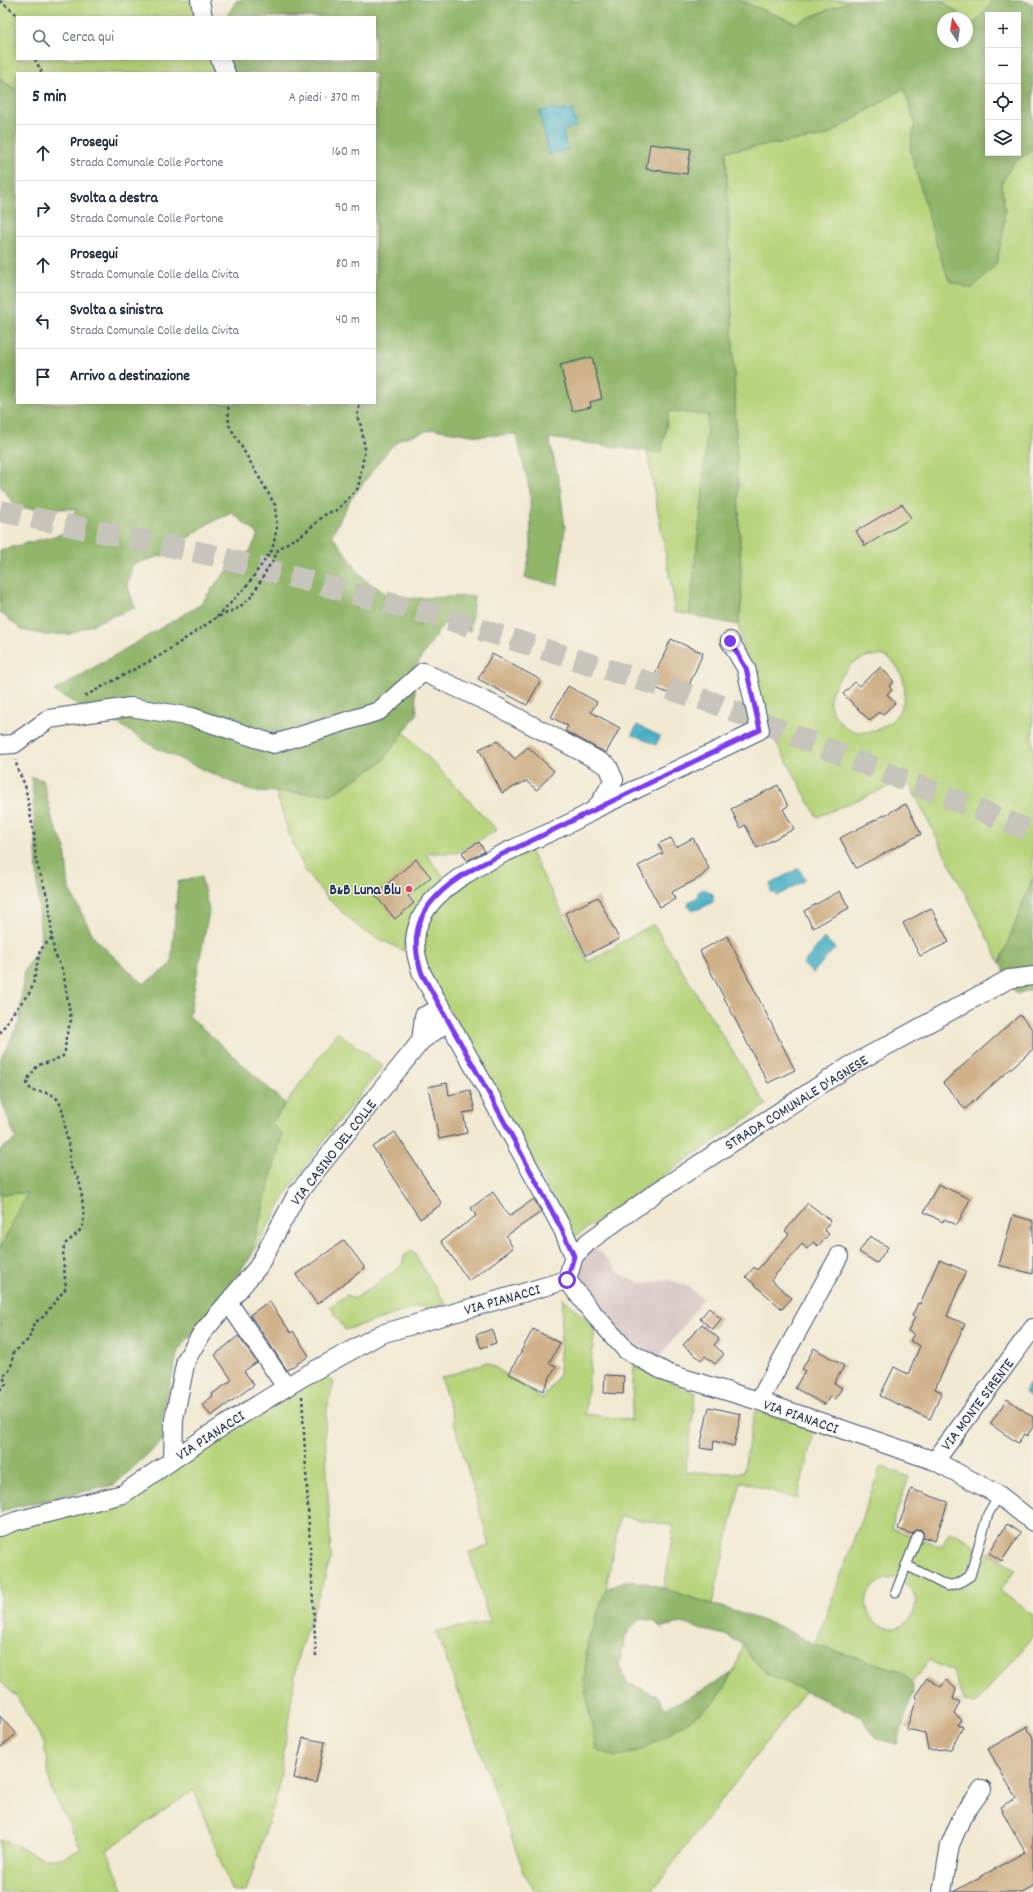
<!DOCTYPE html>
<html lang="it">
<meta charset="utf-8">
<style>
body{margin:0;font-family:Dekko,sans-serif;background:#f2f2f3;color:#1f2937}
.controls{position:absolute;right:12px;top:12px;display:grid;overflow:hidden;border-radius:0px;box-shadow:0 2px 10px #0003}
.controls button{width:36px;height:36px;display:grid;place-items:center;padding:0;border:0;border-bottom:1px solid #e0e1e3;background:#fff;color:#1f2937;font:20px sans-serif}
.compass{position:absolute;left:937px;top:12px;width:36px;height:36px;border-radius:50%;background:#fff;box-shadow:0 2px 10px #0003;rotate:347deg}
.stop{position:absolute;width:12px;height:12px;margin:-9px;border:3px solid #7c3aed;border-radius:50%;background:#fff}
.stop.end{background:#7c3aed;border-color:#fff;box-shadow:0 1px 4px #0008}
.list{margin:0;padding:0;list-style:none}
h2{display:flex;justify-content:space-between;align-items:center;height:52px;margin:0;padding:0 16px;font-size:17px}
h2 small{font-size:13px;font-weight:400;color:#747a83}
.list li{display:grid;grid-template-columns:26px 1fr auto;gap:12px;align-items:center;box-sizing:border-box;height:56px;padding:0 16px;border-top:1px solid #e0e1e3}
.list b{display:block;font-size:15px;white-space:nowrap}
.list p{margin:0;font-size:13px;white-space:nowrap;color:#747a83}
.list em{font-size:13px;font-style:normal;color:#747a83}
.icon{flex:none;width:22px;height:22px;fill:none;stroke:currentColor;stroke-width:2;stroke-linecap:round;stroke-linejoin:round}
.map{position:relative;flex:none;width:1033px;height:1892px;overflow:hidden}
.search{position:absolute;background:#fff;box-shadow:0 2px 10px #0003;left:16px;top:16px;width:360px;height:44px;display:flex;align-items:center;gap:10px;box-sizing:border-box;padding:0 14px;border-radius:0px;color:#747a83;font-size:15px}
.panel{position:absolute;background:#fff;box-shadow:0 2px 10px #0003;left:16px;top:72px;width:360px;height:332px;border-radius:0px}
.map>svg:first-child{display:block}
.industrial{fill:#d2bfc0}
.green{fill:#b7d47b;stroke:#69826c;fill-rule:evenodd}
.forest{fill:#91b66b;stroke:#567264;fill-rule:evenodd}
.water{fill:#45afc4;stroke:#306f91}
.building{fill:#cfb189}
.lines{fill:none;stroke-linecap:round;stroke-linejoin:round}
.trunk-tunnel{stroke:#c6c4bb;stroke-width:22;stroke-dasharray:22 11;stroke-linecap:butt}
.service-casing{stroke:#3b4b6f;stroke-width:11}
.minor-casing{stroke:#3b4b6f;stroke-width:20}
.path{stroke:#3b4b6f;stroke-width:2.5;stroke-dasharray:3 3;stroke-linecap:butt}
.service{stroke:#fff;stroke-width:9}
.minor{stroke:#fff;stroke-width:18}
.route{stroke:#7c3aed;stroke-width:5}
.poi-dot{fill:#d1495b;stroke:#f7f3e8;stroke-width:1.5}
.labels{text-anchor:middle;stroke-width:3;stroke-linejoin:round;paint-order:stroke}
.poi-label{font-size:15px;font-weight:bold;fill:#1b2f5e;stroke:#f7f3e8;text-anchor:end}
.street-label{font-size:15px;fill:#1b2f5e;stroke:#f7f3e8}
</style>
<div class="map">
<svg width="1033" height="1892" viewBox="0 0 1033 1892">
<rect width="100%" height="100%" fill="#f7f3e8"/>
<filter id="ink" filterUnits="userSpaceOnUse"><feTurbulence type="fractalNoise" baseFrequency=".025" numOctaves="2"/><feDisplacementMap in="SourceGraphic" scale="8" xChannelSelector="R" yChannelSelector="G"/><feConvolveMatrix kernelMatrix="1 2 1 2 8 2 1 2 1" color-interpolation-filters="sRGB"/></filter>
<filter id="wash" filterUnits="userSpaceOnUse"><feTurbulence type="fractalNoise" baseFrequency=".012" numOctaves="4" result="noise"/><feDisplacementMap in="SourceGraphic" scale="16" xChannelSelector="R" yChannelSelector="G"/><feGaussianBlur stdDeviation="0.9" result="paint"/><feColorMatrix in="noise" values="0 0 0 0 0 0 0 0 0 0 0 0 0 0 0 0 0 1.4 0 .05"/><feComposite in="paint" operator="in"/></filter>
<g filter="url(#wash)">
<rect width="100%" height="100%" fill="#f1e9d2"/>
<!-- industrial -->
<path class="industrial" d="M594 1246 622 1275 642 1283 669 1280 687 1286 703 1299 660 1357 644 1350 626 1339 600 1310 586 1289 581 1277 580 1265 587 1254Z"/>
<!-- green -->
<path class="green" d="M0 0H208V17H17V59H215L220 73H17V90L5 83 0 78Z
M738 0H852L796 23Z
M941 0H992L990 6 973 25 967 20V18H964Z
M904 88 915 124 910 149 920 183 996 264 1003 234 1005 209 1001 184 1014 162 1033 150V877L1000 963 907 779 817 817 794 774 763 720 738 625 742 599 726 151 826 136ZM868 656C873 656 879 655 884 656 891 658 895 664 899 670 918 704 886 741 850 730 843 728 840 722 835 716 825 701 831 691 840 678 844 674 848 668 852 664 857 661 863 658 868 656Z
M669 411 708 415 702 503 689 615 674 612V600L647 451 661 453Z
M404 732 497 830 456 853H425L443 876 442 880 420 902 409 922 404 951 362 930 327 898 306 872 290 837 276 792 332 794 382 762Z
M529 849 588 962 653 924 766 1105 574 1237 426 968 420 946 424 927 455 888Z
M337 1032 383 1066 333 1128 289 1189 250 1258 282 1135 272 1123Z
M28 1193 0 1249V1194Z
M412 1250 446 1304 426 1311 424 1305 345 1330 330 1306 347 1295 354 1299 402 1266 404 1256Z
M563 1298 595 1328 585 1414 631 1420 634 1366 696 1393 685 1472 743 1473 755 1411 815 1428 797 1499 741 1481 712 1604 664 1589 674 1526 620 1516 606 1589 588 1641 584 1683 615 1757 733 1673 743 1644C758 1672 778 1679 806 1691L651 1892H535L525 1875 436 1631 490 1622 469 1552 490 1546 441 1378 487 1362 543 1399 559 1374Z
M321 1373 334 1383 328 1402 325 1429 331 1559 298 1655 278 1792 246 1892H232L194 1790 107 1850 124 1892H0V1840C35 1849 46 1873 81 1848L51 1790 44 1743 17 1697 0 1681V1533L104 1505Z
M881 1466 909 1477 891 1528 942 1547 949 1532 958 1535 1015 1569 1000 1591 1033 1615V1637L976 1703 964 1701 953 1672 929 1660 912 1683 901 1671 815 1645ZM894 1578C934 1590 912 1641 879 1625 873 1621 868 1615 867 1608 864 1590 877 1579 894 1578Z"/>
<!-- forest -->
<path class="forest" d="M237 0H738L796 23 852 0H941L964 18H943V42H967V20L973 25 990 6 992 0H1021L1033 4V150L1014 162 1001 184 1005 209 1003 234 996 264 972 289 949 281 936 243 910 149 915 124 904 88 826 136 726 151 742 599 738 625 689 615 702 503 708 415 669 411 661 453 549 438 560 487 565 528 558 585 525 578 531 547 530 491 516 434 479 436 433 429 400 439 389 449 349 502 332 535 365 580 394 599 474 596 470 631 444 623 413 670 417 714 382 762 332 794 251 791 156 748 117 723 82 707 54 691 200 605 221 577 251 550 258 534 232 513 209 523 193 534 171 553 133 564 127 584 135 608 105 619 70 634 45 635 22 630 0 612V550L66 533 76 509 17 508 0 485V78L5 83 17 90V403H375V73H220L215 59H375V17H226ZM988 15H1018V153H988Z
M32 777 43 780 53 822 65 848 69 889 95 939 143 984 171 965 178 882 201 876 209 911 189 1016 285 1103 272 1123 282 1135 250 1258 178 1351 162 1417V1441L114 1485 11 1508 0 1513V1249L27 1193 0 1194V1150L16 1139 0 1097V1060L19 1023 24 972 41 944Z
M1033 877V989L1016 994 1000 963Z
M624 1581 647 1583 712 1604 779 1626 815 1645 901 1671 913 1684V1692L897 1744 877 1739 861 1717 770 1675 751 1658 743 1644 725 1635 696 1628 682 1623 661 1627 653 1621 640 1618 626 1635 619 1665 627 1683 656 1695 665 1708 692 1696 733 1673 715 1702 683 1725 644 1749 615 1757 596 1749 584 1683 588 1641 606 1589Z"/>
<!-- water -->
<path class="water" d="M554 108 559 111 572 109 577 126 563 131 567 150 549 155 539 112Z
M637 725 660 736 656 745 632 734Z
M799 868 805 880 777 896 775 893 771 892 770 884Z
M704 889 713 894V902C706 905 694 915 688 907L689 902 698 897V892Z
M824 938 835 948 813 973 803 964Z
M1032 1379 1033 1380V1398L1024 1392Z"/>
<g id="blocks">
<!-- building -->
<path class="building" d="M650 144 691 149 687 174 646 169Z
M592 357 602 399 590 402 591 407 572 411 560 365Z
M902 504 911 518 865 546 856 531Z
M671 639 703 653 683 699 650 686Z
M492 654 541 680 527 705 478 679Z
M881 667 894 682 889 686 892 690 887 694 895 703 882 715 879 712 870 721 843 694 855 682 859 686Z
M568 686 597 702 591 712 620 728 606 753 565 731 568 726 551 717Z
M497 741 515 759 528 747 554 771 537 790 526 781 502 793 479 749Z
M778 785 788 806 783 809 794 829 757 848 745 825 740 828 731 809Z
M906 804 921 834 856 868 840 838Z
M671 838 676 847 693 838 709 868 701 877 672 892 675 899 660 907 638 866 663 853 658 844Z
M479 842 485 851 467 861 462 852Z
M416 859 431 877 408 896 414 903 395 919 375 895Z
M840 891 849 908 813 928 804 911Z
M598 897 619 939 586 955 565 913Z
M931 908 949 942 920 956 903 923Z
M727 936 795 1070 768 1083 700 951Z
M1020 1015 1033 1030V1049L965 1109 943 1083Z
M447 1083 449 1095 470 1090 475 1111 463 1113 467 1133 439 1139 428 1087Z
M395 1132 442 1204 420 1219 373 1147Z
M938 1184 970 1199 957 1225 944 1219 943 1222 924 1212Z
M493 1192 509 1216 534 1199 541 1212 506 1236 513 1248 469 1281 441 1241 476 1216 471 1208Z
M808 1203 831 1221 824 1230 829 1234 818 1246 813 1242 807 1249 802 1244 771 1280 792 1298 782 1309 746 1277 754 1267 757 1270 789 1234 785 1231Z
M1013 1215 1033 1221V1274L999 1265Z
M870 1236 888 1247 877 1263 859 1252Z
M344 1240 365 1268 317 1304 296 1275Z
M939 1260 966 1271 947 1316 965 1324 935 1389 942 1392 930 1419 880 1396 894 1367 908 1374 920 1346 910 1341 914 1334 908 1331 915 1317 912 1316 918 1303 920 1304Z
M269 1301 291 1333 293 1331 309 1356 287 1370 250 1315Z
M709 1308 721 1319 713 1329 700 1319Z
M702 1324 719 1339 714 1345 724 1354 715 1364 705 1356 701 1360 683 1345Z
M492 1329 496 1343 481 1348 476 1335Z
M533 1329 560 1343 549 1363 556 1366 543 1391 509 1374Z
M238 1336 257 1362 244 1371 254 1385 211 1416 202 1404 213 1396 212 1394 232 1380 215 1355Z
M814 1348 844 1366 834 1383 842 1388 835 1399 830 1396 825 1405 795 1388 805 1371 802 1369Z
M605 1375 624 1376 623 1394 604 1393Z
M1007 1399 1033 1417V1427L1027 1436 1024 1434 1018 1443 990 1424Z
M709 1407 741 1414 734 1446 714 1441 713 1450 700 1448Z
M911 1489 948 1502 935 1541 923 1537V1532L920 1529 915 1530 912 1534 898 1529Z
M1007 1524 1020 1533 1002 1561 989 1553Z
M927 1678 941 1687 946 1680 956 1689 953 1699 960 1702 954 1714 962 1720 958 1725 963 1727 951 1749 928 1750 925 1733 906 1729 917 1700 915 1696Z
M0 1716 16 1734 0 1748Z
M1027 1727 1033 1738V1886L1022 1892H953L1025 1852 1000 1807 1016 1798 988 1749Z
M303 1738 325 1742 316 1783 294 1778Z"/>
</g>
</g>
<g filter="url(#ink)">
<use href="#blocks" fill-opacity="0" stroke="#3b4b6f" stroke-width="1"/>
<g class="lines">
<!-- trunk-tunnel -->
<path class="trunk-tunnel" d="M0 511 212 555 444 618 714 703 1033 832"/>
<defs>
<path id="service" d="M906 1565 947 1586 959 1583 970 1576 988 1514 999 1495
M896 1592 918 1535"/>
<path id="minor" d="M200 0 203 17
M220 59 226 73
M0 745 14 744 49 719 130 707 192 717 274 744 379 711 423 672 496 706 608 766 614 780C609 787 600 805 594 810 545 842 418 872 415 941 415 953 418 963 422 974L492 1099 563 1230 574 1256 567 1280
M595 809 760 730 746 668 730 641
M421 1041 424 1016 442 1008
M574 1256 588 1242 658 1191 848 1067 1009 979 1033 976
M567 1280 591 1311 626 1350 667 1373 759 1401 935 1461 999 1495 1033 1522
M228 1302 286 1387
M759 1401 839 1256
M173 1460 174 1419 186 1360 202 1333 258 1267 297 1194 421 1041 439 1028 442 1008
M935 1461 1033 1328
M0 1527 16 1521 123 1494 212 1433 301 1378 381 1334 567 1280
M942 1892 950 1845 962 1817 982 1789"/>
</defs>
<!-- service casing -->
<use href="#service" class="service-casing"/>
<!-- minor casing -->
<use href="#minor" class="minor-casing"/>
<!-- path -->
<path class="path" d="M0 1 20 17
M35 59 42 73
M217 617 246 587 272 550 277 528 275 505 229 425 228 403
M85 696 161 655 216 618 236 609 246 602 252 596 269 566 273 561 278 550 290 541 301 536 327 513 337 510 358 488 365 449 361 426 357 416 360 403
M0 1033 12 1014 30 992 33 985 40 950 52 938
M0 1390 6 1384 3 1376C12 1370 12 1364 13 1353L29 1339 34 1323 43 1317 66 1288 63 1258 64 1245C70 1239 80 1233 83 1225 85 1221 81 1185 79 1180 77 1175 71 1170 70 1164 69 1160 70 1156 70 1152 70 1146 67 1140 66 1134 64 1122 65 1110 57 1099 53 1093 39 1091 32 1091L27 1084 29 1077 38 1065 50 1062 63 1056 65 1051 66 1037 71 1020 63 971 54 952 52 938 49 902 36 861 34 835 25 785 17 768 16 760
M302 1396 316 1656"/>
<!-- service -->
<use href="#service" class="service"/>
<!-- minor -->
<use href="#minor" class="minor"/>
</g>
</g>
<g class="lines" filter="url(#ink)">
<!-- route -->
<path class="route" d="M567 1280 574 1256 562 1230 492 1099 422 974C412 946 414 920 435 898 460 870 505 854 539 837 612 801 686 765 760 730L746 668 730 641"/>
</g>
<!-- markers -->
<circle class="poi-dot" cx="409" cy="889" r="4"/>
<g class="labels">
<!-- poi labels -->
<g class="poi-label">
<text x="401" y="894">B&amp;B Luna Blu</text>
</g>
<!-- street labels -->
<g class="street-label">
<text transform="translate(796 1102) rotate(-32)" y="5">STRADA COMUNALE D'AGNESE</text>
<text transform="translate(333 1152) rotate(-52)" y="5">VIA CASINO DEL COLLE</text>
<text transform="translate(502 1299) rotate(-16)" y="5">VIA PIANACCI</text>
<text transform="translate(977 1404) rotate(-53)" y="5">VIA MONTE SIRENTE</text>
<text transform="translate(801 1416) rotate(19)" y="5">VIA PIANACCI</text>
<text transform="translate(210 1435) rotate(-33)" y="5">VIA PIANACCI</text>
</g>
</g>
</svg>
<div class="controls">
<button>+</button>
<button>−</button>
<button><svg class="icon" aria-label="locate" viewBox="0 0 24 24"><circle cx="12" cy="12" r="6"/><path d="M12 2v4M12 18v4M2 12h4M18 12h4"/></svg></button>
<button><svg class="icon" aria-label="layers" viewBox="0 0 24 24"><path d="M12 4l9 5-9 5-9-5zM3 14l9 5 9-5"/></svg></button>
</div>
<svg class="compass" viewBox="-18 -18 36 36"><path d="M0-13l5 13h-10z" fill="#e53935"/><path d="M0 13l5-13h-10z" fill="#747a83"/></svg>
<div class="stop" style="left:567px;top:1280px"></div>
<div class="stop end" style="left:730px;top:641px"></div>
<div class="search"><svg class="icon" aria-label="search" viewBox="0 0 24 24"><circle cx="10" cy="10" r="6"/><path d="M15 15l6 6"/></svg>Cerca qui</div>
<section class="panel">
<h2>5 min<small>A piedi · 370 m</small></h2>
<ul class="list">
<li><svg class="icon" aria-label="ahead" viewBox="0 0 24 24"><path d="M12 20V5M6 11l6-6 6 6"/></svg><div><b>Prosegui</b><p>Strada Comunale Colle Portone</p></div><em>160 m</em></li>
<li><svg class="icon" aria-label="right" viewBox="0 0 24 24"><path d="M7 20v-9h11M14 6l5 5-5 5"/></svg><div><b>Svolta a destra</b><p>Strada Comunale Colle Portone</p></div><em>90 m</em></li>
<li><svg class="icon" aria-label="ahead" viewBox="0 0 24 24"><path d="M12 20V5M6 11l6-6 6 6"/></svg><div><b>Prosegui</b><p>Strada Comunale Colle della Civita</p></div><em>80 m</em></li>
<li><svg class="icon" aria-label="left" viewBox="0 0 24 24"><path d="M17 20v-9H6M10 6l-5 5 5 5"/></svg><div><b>Svolta a sinistra</b><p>Strada Comunale Colle della Civita</p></div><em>40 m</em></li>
<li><svg class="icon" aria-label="arrive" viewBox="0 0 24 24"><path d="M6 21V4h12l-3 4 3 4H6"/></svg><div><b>Arrivo a destinazione</b></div></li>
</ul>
</section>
</div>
